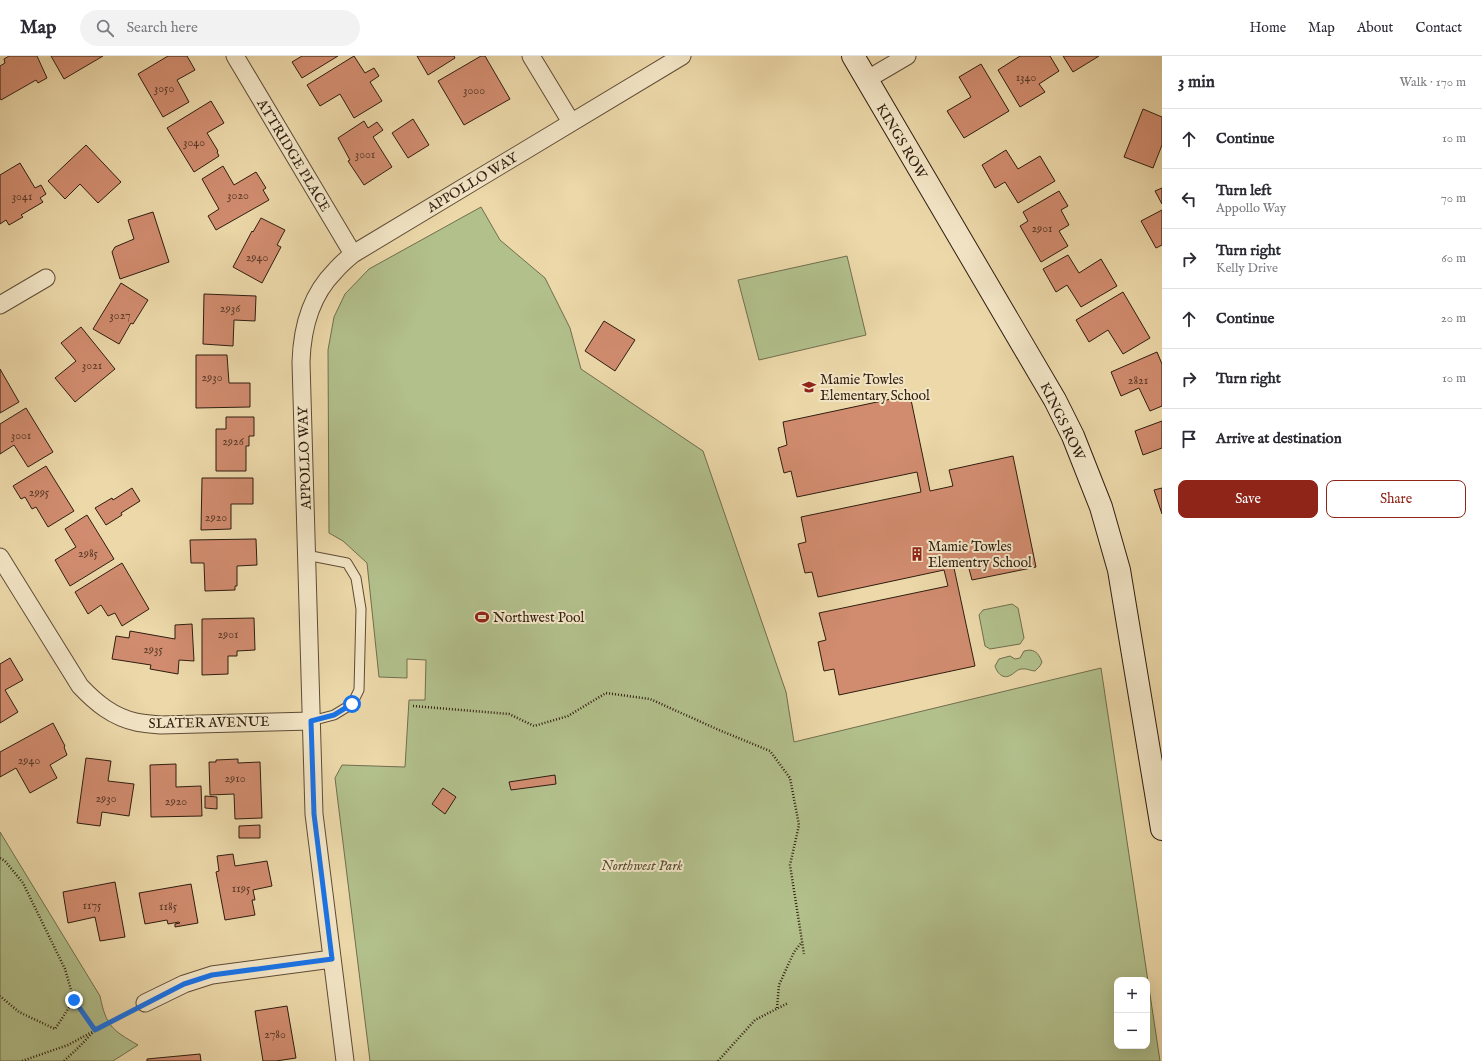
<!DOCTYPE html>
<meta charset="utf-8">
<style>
body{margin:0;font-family:"IM FELL English",serif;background:#f2f2f3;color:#2b2b33}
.controls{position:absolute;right:12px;bottom:12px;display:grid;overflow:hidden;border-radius:8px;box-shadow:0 4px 16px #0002}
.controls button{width:36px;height:36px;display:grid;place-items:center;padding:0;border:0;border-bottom:1px solid #e1e1e2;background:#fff;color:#2b2b33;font:20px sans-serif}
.stop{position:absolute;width:12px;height:12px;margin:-9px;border:3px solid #1a73e8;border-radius:50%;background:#fff}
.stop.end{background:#1a73e8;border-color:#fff;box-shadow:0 1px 4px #0008}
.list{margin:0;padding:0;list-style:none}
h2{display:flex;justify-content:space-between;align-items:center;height:52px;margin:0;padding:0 16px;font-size:17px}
h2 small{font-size:13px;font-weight:400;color:#7c7c81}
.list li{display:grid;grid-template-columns:26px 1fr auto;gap:12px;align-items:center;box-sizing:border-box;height:60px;padding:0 16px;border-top:1px solid #e1e1e2}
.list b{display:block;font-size:15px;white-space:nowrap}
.list p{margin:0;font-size:13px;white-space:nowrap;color:#7c7c81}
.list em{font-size:13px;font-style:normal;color:#7c7c81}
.actions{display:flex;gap:8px;padding:12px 16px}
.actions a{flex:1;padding:9px 0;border:1px solid #8f2418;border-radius:8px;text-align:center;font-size:14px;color:#8f2418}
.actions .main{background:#8f2418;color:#fff}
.icon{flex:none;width:22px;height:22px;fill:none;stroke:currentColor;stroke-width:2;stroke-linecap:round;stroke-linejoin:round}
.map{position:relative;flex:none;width:1162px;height:1005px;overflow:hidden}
header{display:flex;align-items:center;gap:24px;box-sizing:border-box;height:56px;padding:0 20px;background:#fff;border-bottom:1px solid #e1e1e2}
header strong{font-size:19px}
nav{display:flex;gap:22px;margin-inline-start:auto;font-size:14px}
.search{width:280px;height:36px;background:#f2f2f3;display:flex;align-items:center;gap:10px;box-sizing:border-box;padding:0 14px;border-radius:22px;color:#7c7c81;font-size:15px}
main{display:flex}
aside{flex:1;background:#fff}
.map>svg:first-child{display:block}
.green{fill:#b2c08c;stroke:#706e4e;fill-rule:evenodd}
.building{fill:#d18c6f;stroke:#2f1d0f}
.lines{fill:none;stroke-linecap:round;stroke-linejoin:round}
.lane-casing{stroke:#5e4c36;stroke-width:11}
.street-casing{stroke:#5e4c36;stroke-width:19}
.secondary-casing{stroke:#2f1d0f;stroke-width:24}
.path{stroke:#2f1d0f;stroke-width:2.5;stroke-dasharray:1 2;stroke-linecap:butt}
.lane{stroke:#f3e6c7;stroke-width:9}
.street{stroke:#f3e6c7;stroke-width:17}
.secondary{stroke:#f3e6c7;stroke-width:22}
.route{stroke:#1a73e8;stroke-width:5}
.labels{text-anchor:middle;stroke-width:4;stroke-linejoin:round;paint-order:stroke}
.number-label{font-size:12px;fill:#583927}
.street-label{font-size:14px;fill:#2f1d0f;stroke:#f3e6c7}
.poi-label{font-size:14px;fill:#2f1d0f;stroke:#f3e6c7;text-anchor:start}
.park-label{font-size:14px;font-style:italic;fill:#564e34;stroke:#f3e6c7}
</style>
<header>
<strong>Map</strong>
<div class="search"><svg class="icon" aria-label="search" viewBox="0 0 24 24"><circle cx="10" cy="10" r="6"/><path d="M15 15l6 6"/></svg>Search here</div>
<nav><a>Home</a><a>Map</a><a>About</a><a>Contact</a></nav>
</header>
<main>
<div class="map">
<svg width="1162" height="1005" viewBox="0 0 1162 1005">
<rect width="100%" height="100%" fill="#ecd8a9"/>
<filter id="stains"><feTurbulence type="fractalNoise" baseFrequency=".005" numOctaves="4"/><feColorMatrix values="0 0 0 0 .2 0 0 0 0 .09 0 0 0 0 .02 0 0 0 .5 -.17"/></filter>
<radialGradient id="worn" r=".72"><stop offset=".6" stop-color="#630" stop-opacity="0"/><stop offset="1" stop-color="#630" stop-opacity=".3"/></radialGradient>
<!-- green -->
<path class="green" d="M481 151 500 184 545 222 570 272 581 313 703 395 786 636 794 686 1101 612 1160 1005H370L335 722 342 709 405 711 409 644H425L426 604 407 603V622L379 621 367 507 343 485 329 477 328 294 334 261 345 238 369 213ZM1117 924H1147V990H1117Z
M847 200 866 279 759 304 738 224Z
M1012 548 1018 552 1024 582 1020 588 990 593 985 590 979 559 983 554Z
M1030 594C1037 595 1039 599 1042 606L1040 610 1035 615C1031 615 1026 612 1022 613 1017 613 1015 617 1011 619 1003 624 997 617 995 610L999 603 1010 600 1015 603 1020 602 1024 595Z
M0 776 100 940C106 970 112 974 138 989L113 1005H0Z"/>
<!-- building -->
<path class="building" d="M9 0H37L47 22 38 27 36 24 1 44 0 42V10L5 7 4 3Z
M51 0H103L64 23Z
M168 0H187L195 14 177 24 189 46 163 61 138 18Z
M302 0H338L302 22 292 6Z
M354 0 365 17 374 12 379 20 370 26 382 45 354 62 340 38 320 50 307 29Z
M417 0H454L455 2 428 19Z
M481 0H485L510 43 464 69 438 25Z
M1020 0H1050L1059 15 1039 28 1045 36 1020 51 998 14Z
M1063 0H1099L1073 16Z
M981 8 1009 55 964 82 947 55 971 41 959 21Z
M211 45 224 67 207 77 218 95 217 96 219 100 194 116 167 72Z
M1143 53 1162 61V89L1153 112 1124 101Z
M413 63 429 89 408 102 392 77Z
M364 65 368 72 377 66 383 74 373 81 392 111 364 129 348 105 350 104 338 82Z
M86 89 121 126 98 147 80 128 65 143 48 125Z
M1006 94 1018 113 1040 100 1055 125 1018 147 1005 126 995 132 982 109Z
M20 107 35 132 41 129 46 138 40 142 43 146 21 159 23 161 9 169 6 164 0 168V119Z
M223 110 234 129 256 116 266 132 263 134 269 144 216 174 208 160 219 153 202 123Z
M1162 132V148L1155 135Z
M1059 135 1068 150 1061 154 1069 169 1059 175 1068 190 1041 206 1020 170 1028 165 1023 156Z
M1162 154V189L1156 192 1141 165Z
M153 156 169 206 120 223 112 196 115 191 134 183 128 164Z
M261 162 285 174 277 189 281 191 262 227 233 211 252 175 253 176Z
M1068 199 1079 217 1101 203 1117 230 1081 251 1067 229 1056 236 1043 213Z
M121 227 148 244 133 268 131 267 119 288 93 273Z
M1123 236 1150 282 1123 298 1108 274 1089 286 1076 264Z
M204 238 256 240 255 265 234 264 233 290 203 288Z
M604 265 635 284 615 315 585 295Z
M81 271 115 313 75 346 55 322 76 305 61 287Z
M1157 296 1162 308V350L1150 355 1139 332 1121 340 1111 316Z
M196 299H227L229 327H250V351L196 352Z
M0 313 19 346 0 357Z
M910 339 930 435 953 430 949 414 1013 400 1036 511 972 524 968 509 954 512 975 610 839 639 834 613 824 615 818 586 826 584 819 557 948 530 944 514 818 541 812 516 805 517 798 488 806 486 801 461 921 436 917 416 797 441 791 415 784 417 778 392 787 389 783 366Z
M26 352 53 396 28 411 14 389 0 398V368Z
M226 361H254V380H249V390H246V415H216V373H226Z
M1162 365V392L1143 399 1135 375Z
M46 410 74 455 48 471 36 451 32 453 25 441 21 443 13 430Z
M202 422H253V448H231V473L201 474Z
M132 432 140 445 121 457 122 459 106 469 95 452 112 442 113 444Z
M1162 432V458L1154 434Z
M87 459 114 503 70 530 55 504 76 491 65 473Z
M256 483 257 509 237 510V530H235V534L205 535 204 507H191L190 484Z
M122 507 149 553 122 570 115 557 108 560 101 549 88 558 75 536Z
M254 562 255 594 237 595V600H228V618L202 619V563Z
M192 568 194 605 179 604 178 618 150 613 151 609 112 603 116 580 129 582 130 575 175 583V569Z
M10 602 23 624 5 634 18 656 0 667V608Z
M53 667 65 690 64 691 67 699 50 709 57 722 30 737 16 712 0 721V696Z
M86 702 111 705 108 725 134 728 129 760 102 756 100 770 77 767Z
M238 703V707L260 706 262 762 235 763 234 738 210 739 209 706H216V704Z
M176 708V731L201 730 202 760 151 761 150 709Z
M555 719 556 728 511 734 509 726Z
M443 732 456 741 445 758 432 748Z
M205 740 217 741V753L205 752Z
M260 769V782H239V770Z
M233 798 235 810 267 805 272 830 253 834 255 844H252L255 859 225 864 216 816 219 815 217 800Z
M115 826 125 881 100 885 95 861 68 867 63 836Z
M191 828 198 867 175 871V868L180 867 179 866 168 868 167 864 145 868 139 837Z
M287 950 296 1002 276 1005H263L255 955Z
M200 998 201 1005H147V1003Z"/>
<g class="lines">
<defs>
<path id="lane" d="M306 499 347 507 356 522 361 553 359 634 352 648 334 659 311 665"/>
<path id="street" d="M235 0 353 198
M531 0 571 66
M866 24 907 0
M0 249 46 222
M0 501 80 630C96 647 113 661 136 666 144 668 153 668 161 669L311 665
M145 947 184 928 212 919 332 903
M345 1005 314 758 301 306C302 273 311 239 335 215 340 209 347 203 353 198L682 0"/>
<path id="secondary" d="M853 0 1055 344 1073 380 1101 451 1119 514 1162 773"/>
</defs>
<!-- lane casing -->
<use href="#lane" class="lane-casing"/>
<!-- street casing -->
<use href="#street" class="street-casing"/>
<!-- secondary casing -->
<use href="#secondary" class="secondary-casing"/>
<!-- path -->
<path class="path" d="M413 650 509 658 534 670 568 660 606 637 650 643 719 674 770 695 790 722 799 769 790 809 804 898
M0 802 5 805 23 827 65 913 74 944 55 973 19 956 0 940
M777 952 779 929 794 896 802 886
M22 1005 68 989 129 956
M64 1005 79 991 95 974 74 944
M718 1005 755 964 788 947"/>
<!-- lane -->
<use href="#lane" class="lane"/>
<!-- street -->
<use href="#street" class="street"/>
<!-- secondary -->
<use href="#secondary" class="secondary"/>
</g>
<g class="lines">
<!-- route -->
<path class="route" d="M74 944 95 974 184 928 212 919 332 903 314 758 311 665 334 659 352 648"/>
</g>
<!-- icons -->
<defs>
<symbol id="school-bare" viewBox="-9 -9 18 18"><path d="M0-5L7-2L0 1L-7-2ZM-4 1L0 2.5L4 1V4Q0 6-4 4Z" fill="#8f2418" stroke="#f3e6c7" stroke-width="2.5" paint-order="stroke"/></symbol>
<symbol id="building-bare" viewBox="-9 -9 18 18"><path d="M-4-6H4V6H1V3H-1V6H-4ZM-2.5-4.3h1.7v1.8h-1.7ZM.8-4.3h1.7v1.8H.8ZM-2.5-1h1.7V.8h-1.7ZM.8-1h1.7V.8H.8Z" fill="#8f2418" stroke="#f3e6c7" stroke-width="2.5" paint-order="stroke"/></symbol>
<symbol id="stadium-bare" viewBox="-9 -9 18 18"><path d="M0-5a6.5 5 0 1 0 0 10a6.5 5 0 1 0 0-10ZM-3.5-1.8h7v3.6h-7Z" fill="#8f2418" stroke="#f3e6c7" stroke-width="2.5" paint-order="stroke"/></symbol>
</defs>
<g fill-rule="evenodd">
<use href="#school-bare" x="799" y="321" width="20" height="20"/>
<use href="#building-bare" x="907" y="488" width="20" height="20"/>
<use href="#stadium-bare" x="472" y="551" width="20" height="20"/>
</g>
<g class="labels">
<!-- number labels -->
<g class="number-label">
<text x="1026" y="25">1340</text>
<text x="164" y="36">3050</text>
<text x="474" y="38">3000</text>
<text x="194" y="90">3040</text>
<text x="365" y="102">3001</text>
<text x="238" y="143">3020</text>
<text x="22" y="144">3041</text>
<text x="1042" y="176">2901</text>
<text x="257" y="205">2940</text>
<text x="230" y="256">2936</text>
<text x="120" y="263">3027</text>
<text x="92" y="313">3021</text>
<text x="212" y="325">2930</text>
<text x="1138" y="328">2821</text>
<text x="21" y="383">3001</text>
<text x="233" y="389">2926</text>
<text x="39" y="440">2995</text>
<text x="216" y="465">2920</text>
<text x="88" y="501">2985</text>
<text x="228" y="582">2901</text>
<text x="153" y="597">2935</text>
<text x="29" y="708">2940</text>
<text x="235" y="726">2910</text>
<text x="106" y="746">2930</text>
<text x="176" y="749">2920</text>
<text x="241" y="836">1195</text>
<text x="92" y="853">1175</text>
<text x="168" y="854">1185</text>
<text x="275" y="982">2780</text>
</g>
<!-- street labels -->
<g class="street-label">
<text transform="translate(902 85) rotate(59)" y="5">KINGS ROW</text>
<text transform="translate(294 99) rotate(59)" y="5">ATTRIDGE PLACE</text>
<text transform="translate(472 126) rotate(-31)" y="5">APPOLLO WAY</text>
<text transform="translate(1063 365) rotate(64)" y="5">KINGS ROW</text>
<text transform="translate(304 402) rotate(-92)" y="5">APPOLLO WAY</text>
<text transform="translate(209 666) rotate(-1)" y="5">SLATER AVENUE</text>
</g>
<!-- poi labels -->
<g class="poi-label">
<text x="820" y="328">Mamie Towles<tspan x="820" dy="16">Elementary School</tspan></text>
<text x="928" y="495">Mamie Towles<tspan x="928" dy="16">Elementry School</tspan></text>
<text x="493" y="566">Northwest Pool</text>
</g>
<!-- park labels -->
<g class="park-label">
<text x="642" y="814">Northwest Park</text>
</g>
</g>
<rect width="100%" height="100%" filter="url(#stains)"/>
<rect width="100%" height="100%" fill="url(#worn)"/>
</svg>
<div class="controls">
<button>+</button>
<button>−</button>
</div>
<div class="stop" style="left:352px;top:648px"></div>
<div class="stop end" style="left:74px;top:944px"></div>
</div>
<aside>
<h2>3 min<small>Walk · 170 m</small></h2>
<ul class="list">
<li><svg class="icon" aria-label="ahead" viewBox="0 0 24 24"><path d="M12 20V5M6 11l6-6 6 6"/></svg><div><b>Continue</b></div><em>10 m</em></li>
<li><svg class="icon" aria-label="left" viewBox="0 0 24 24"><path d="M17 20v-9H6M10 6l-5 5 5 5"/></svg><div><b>Turn left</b><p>Appollo Way</p></div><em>70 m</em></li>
<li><svg class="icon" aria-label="right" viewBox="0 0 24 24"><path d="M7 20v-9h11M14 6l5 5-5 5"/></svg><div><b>Turn right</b><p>Kelly Drive</p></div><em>60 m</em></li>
<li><svg class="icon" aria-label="ahead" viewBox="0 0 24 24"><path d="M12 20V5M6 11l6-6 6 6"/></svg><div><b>Continue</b></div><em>20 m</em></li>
<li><svg class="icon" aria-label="right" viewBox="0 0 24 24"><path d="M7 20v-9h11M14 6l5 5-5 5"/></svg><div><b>Turn right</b></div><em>10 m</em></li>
<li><svg class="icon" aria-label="arrive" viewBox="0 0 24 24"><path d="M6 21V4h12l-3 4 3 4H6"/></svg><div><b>Arrive at destination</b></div></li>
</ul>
<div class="actions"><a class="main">Save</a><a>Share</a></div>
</aside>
</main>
